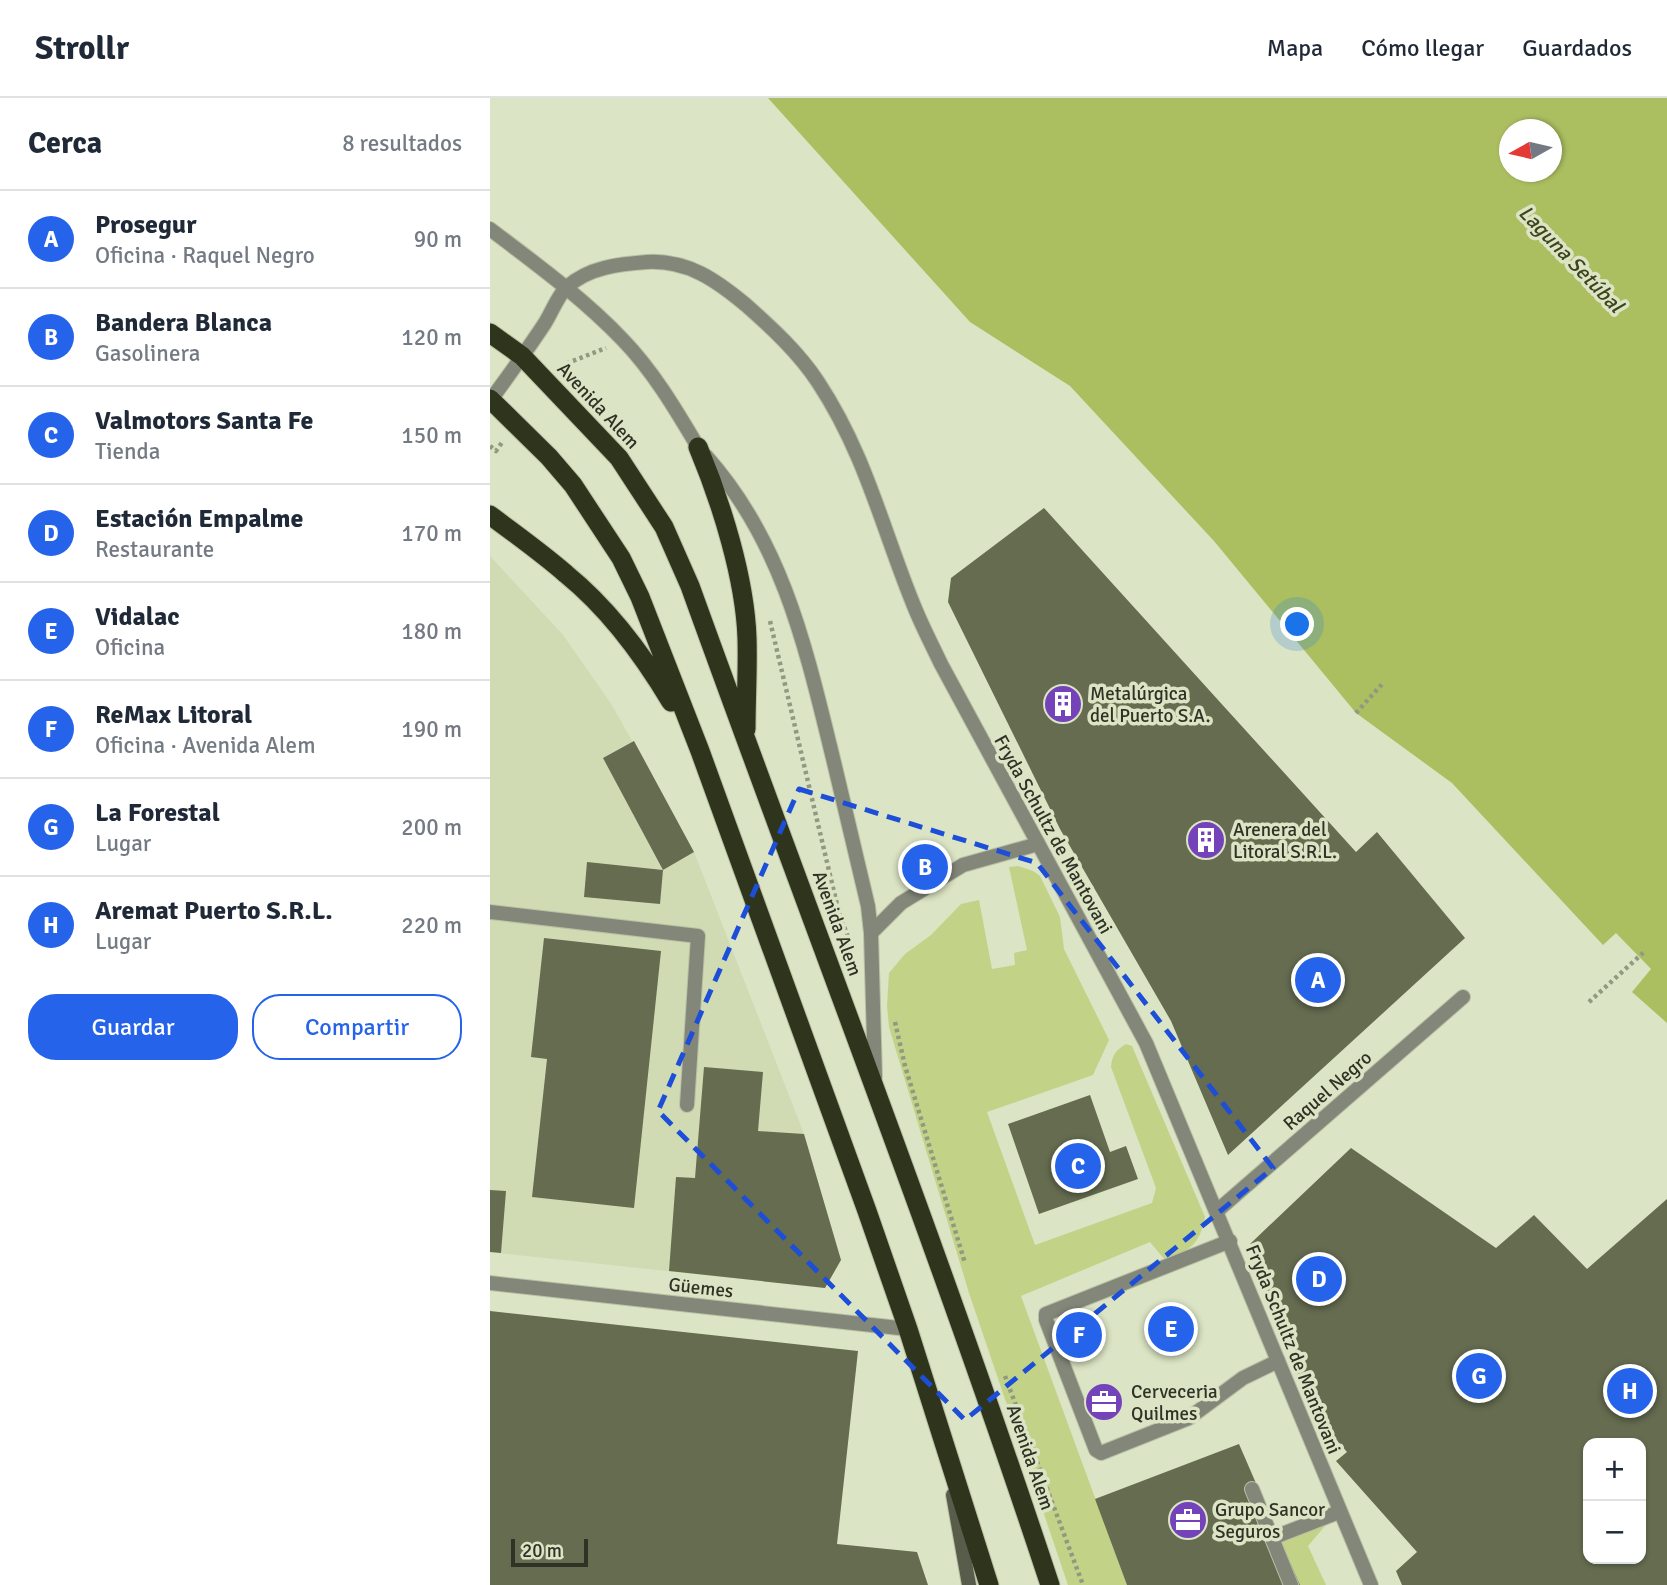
<!DOCTYPE html>
<html lang="es">
<meta charset="utf-8">
<style>
body{margin:0;font-family:Signika,sans-serif;background:#f2f2f3;color:#1f2937}
.controls{position:absolute;right:21px;bottom:21px;display:grid;overflow:hidden;border-radius:14px;box-shadow:0 2px 5px #0004}
.controls button{width:63px;height:63px;display:grid;place-items:center;padding:0;border:0;border-bottom:2px solid #e0e1e3;background:#fff;color:#1f2937;font:35px sans-serif}
.compass{position:absolute;left:1009px;top:21px;width:63px;height:63px;border-radius:50%;background:#fff;box-shadow:0 2px 5px #0004;rotate:262deg}
.scale{position:absolute;left:21px;bottom:18px;width:77px;box-sizing:border-box;padding-left:7px;border:4px solid #2f3326;border-top:0;font-size:19px;line-height:24px;white-space:nowrap;color:#2f3326;-webkit-text-stroke:5px #dbe4c4;paint-order:stroke}
.you{position:absolute;left:808px;top:527px;width:24px;height:24px;margin:-18px;border:5px solid #fff;border-radius:50%;background:#1a73e8;box-shadow:0 0 0 10px #1a73e833}
.badge{display:grid;place-items:center;width:46px;height:46px;border-radius:50%;background:#2563eb;color:#fff;font-size:23px;font-weight:700}
.pin{position:absolute;translate:-50% -50%;border:4px solid #fff;box-shadow:0 2px 7px #0006}
.list{margin:0;padding:0;list-style:none}
h2{display:flex;justify-content:space-between;align-items:center;height:91px;margin:0;padding:0 28px;font-size:30px}
h2 small{font-size:23px;font-weight:400;color:#747a83}
.list li{display:grid;grid-template-columns:46px 1fr auto;gap:21px;align-items:center;box-sizing:border-box;height:98px;padding:0 28px;border-top:2px solid #e0e1e3}
.list b{display:block;font-size:26px;white-space:nowrap}
.list p{margin:0;font-size:23px;white-space:nowrap;color:#747a83}
.list em{font-size:23px;font-style:normal;color:#747a83}
.actions{display:flex;gap:14px;padding:21px 28px}
.actions a{flex:1;padding:16px 0;border:2px solid #2563eb;border-radius:28px;text-align:center;font-size:24px;color:#2563eb}
.actions .main{background:#2563eb;color:#fff}
.map{position:relative;flex:none;width:1177px;height:1487px;overflow:hidden}
header{display:flex;align-items:center;gap:42px;box-sizing:border-box;height:98px;padding:0 35px;background:#fff;border-bottom:2px solid #e0e1e3}
header strong{font-size:33px}
nav{display:flex;gap:38px;margin-inline-start:auto;font-size:24px}
main{display:flex}
aside{flex:1;background:#fff}
.map>svg:first-child{display:block}
.built{fill:#d0dab3}
.green{fill:#c2d388}
.water{fill:#abbf61;fill-rule:evenodd}
.building{fill:#656c50;fill-rule:evenodd}
.lines{fill:none;stroke-linecap:round;stroke-linejoin:round}
.service-casing{stroke:#b9c1a4;stroke-width:16}
.minor-casing{stroke:#b9c1a4;stroke-width:16}
.tertiary-casing{stroke:#b9c1a4;stroke-width:16}
.secondary-casing{stroke:#b9c1a4;stroke-width:16}
.trunk-casing{stroke:#b9c1a4;stroke-width:21}
.path{stroke:#929981;stroke-width:4.5;stroke-dasharray:3.5 3.5;stroke-linecap:butt}
.service{stroke:#83877a;stroke-width:14}
.minor{stroke:#83877a;stroke-width:14}
.tertiary{stroke:#83877a;stroke-width:14}
.secondary{stroke:#585d4b;stroke-width:14}
.trunk{stroke:#2f341c;stroke-width:19}
.marked{fill:none;stroke:#1d4ed8;stroke-width:5;stroke-dasharray:14 9;stroke-linejoin:round}
.labels{text-anchor:middle;stroke-width:7;stroke-linejoin:round;paint-order:stroke}
.street-label{font-size:19px;fill:#2f3326;stroke:#dbe4c4}
.poi-label{font-size:19px;fill:#2f3326;stroke:#dbe4c4;text-anchor:start}
.water-label{font-size:21px;font-style:italic;fill:#3c441d;stroke:#dbe4c4}
</style>
<header>
<strong>Strollr</strong>
<nav><a>Mapa</a><a>Cómo llegar</a><a>Guardados</a></nav>
</header>
<main>
<aside>
<h2>Cerca<small>8 resultados</small></h2>
<ul class="list">
<li><span class="badge">A</span><div><b>Prosegur</b><p>Oficina · Raquel Negro</p></div><em>90 m</em></li>
<li><span class="badge">B</span><div><b>Bandera Blanca</b><p>Gasolinera</p></div><em>120 m</em></li>
<li><span class="badge">C</span><div><b>Valmotors Santa Fe</b><p>Tienda</p></div><em>150 m</em></li>
<li><span class="badge">D</span><div><b>Estación Empalme</b><p>Restaurante</p></div><em>170 m</em></li>
<li><span class="badge">E</span><div><b>Vidalac</b><p>Oficina</p></div><em>180 m</em></li>
<li><span class="badge">F</span><div><b>ReMax Litoral</b><p>Oficina · Avenida Alem</p></div><em>190 m</em></li>
<li><span class="badge">G</span><div><b>La Forestal</b><p>Lugar</p></div><em>200 m</em></li>
<li><span class="badge">H</span><div><b>Aremat Puerto S.R.L.</b><p>Lugar</p></div><em>220 m</em></li>
</ul>
<div class="actions"><a class="main">Guardar</a><a>Compartir</a></div>
</aside>
<div class="map">
<svg width="1177" height="1487" viewBox="0 0 1177 1487">
<rect width="100%" height="100%" fill="#dbe4c4"/>
<!-- built -->
<path class="built" d="M0 458 73 537 122 607 204 754 314 1036 351 1162 335 1190 0 1154Z"/>
<!-- green -->
<path class="green" d="M528 768 543 773 550 778 570 819 574 851 619 942 603 977 497 1014 545 1147 662 1105 666 1090 621 969C622 957 626 952 636 946L642 948 715 1119C709 1148 701 1151 675 1162L660 1144 531 1198 637 1487H578L479 1195 399 929 397 908 399 875 415 856 441 837 471 806 489 802 502 871 525 867 524 855 537 852 519 769Z
M833 1426 835 1428 818 1448 836 1487H810L791 1443Z"/>
<!-- water -->
<path class="water" d="M278 0H1177V925L1142 894 1161 871 1126 835 1113 847 962 685 866 615 724 443 580 288 480 224ZM1020 32H1062V74H1020Z"/>
<!-- building -->
<path class="building" d="M554 410 866 754 887 734 975 840 738 1057 681 923 570 731 458 504 461 480Z
M144 643 204 754 173 772 113 660Z
M97 764 173 772 170 806 94 799Z
M54 840 171 853 144 1110 42 1099 57 961 41 959Z
M214 969 273 974 268 1033 314 1036 351 1162 335 1190 179 1173 186 1079 205 1080Z
M600 997 620 1054 636 1048 648 1081 549 1116 518 1026Z
M861 1050 1006 1150 1044 1117 1097 1171 1177 1101V1487H912L906 1473 927 1454 846 1363 857 1354 819 1311 760 1146ZM1098 1345H1151V1461H1098Z
M0 1092 16 1093 11 1155 0 1154Z
M0 1213 368 1253 347 1446 427 1454 438 1487H0Z
M749 1346 810 1487H637L605 1401Z"/>
<g class="lines">
<defs>
<path id="service" d="M216 358C290 441 314 542 340 648 353 701 365 754 378 808L381 835 385 979
M0 814 208 838 197 1007
M381 835 411 805 473 767 548 746
M740 1143 556 1216V1222L606 1352 611 1355 699 1320 753 1280 788 1263
M762 1391 801 1487
M782 1440 849 1414"/>
<path id="minor" d="M727 1113 973 899
M0 1185 418 1231"/>
<path id="tertiary" d="M0 131C46 166 93 200 133 242 163 273 186 312 208 349
M0 303C19 277 38 251 55 225 62 214 68 197 77 189 99 169 130 166 157 164 198 162 226 182 256 207 282 230 309 255 328 284 376 357 392 430 424 508 432 528 442 547 451 566L656 945 881 1487"/>
<path id="secondary" d="M463 1397 479 1487"/>
<path id="trunk" d="M0 235 32 258 129 360 174 429 200 488C320 821 449 1151 560 1487
M0 301 59 359 83 387 131 460 150 499 210 653 377 1113 418 1231 499 1487
M208 349C231 404 255 480 257 540 258 570 256 600 256 631
M0 417C25 436 52 455 76 476 119 511 153 557 181 604"/>
</defs>
<!-- service casing -->
<use href="#service" class="service-casing"/>
<!-- minor casing -->
<use href="#minor" class="minor-casing"/>
<!-- tertiary casing -->
<use href="#tertiary" class="tertiary-casing"/>
<!-- secondary casing -->
<use href="#secondary" class="secondary-casing"/>
<!-- trunk casing -->
<use href="#trunk" class="trunk-casing"/>
<!-- path -->
<path class="path" d="M71 270 80 264 116 250
M0 348 6 353 13 343
M280 523 349 815 360 844
M866 615 894 584
M1099 904 1154 854
M405 924 415 968 475 1165
M515 1278 593 1487"/>
<!-- service -->
<use href="#service" class="service"/>
<!-- minor -->
<use href="#minor" class="minor"/>
<!-- tertiary -->
<use href="#tertiary" class="tertiary"/>
<!-- secondary -->
<use href="#secondary" class="secondary"/>
<!-- trunk -->
<use href="#trunk" class="trunk"/>
</g>
<!-- marked area -->
<path class="marked" d="M309 691 547 765 783 1070 475 1322 168 1013Z"/>
<!-- icons -->
<defs>
<symbol id="building-disc" viewBox="-11 -11 22 22"><circle r="9.5" fill="#7442b9" stroke="#dbe4c4"/><path d="M-4-6H4V6H1V3H-1V6H-4ZM-2.5-4.3h1.7v1.8h-1.7ZM.8-4.3h1.7v1.8H.8ZM-2.5-1h1.7V.8h-1.7ZM.8-1h1.7V.8H.8Z" fill="#fff"/></symbol>
<symbol id="office-disc" viewBox="-11 -11 22 22"><circle r="9.5" fill="#7442b9" stroke="#dbe4c4"/><path d="M-6-3h4V-5.5h4V-3h4V5H-6ZM-1-4.5V-3h2v-1.5ZM-6 0V1H6V0Z" fill="#fff"/></symbol>
</defs>
<g fill-rule="evenodd">
<use href="#building-disc" x="551" y="584" width="44" height="44"/>
<use href="#building-disc" x="694" y="720" width="44" height="44"/>
<use href="#office-disc" x="592" y="1282" width="44" height="44"/>
<use href="#office-disc" x="676" y="1400" width="44" height="44"/>
</g>
<g class="labels">
<!-- street labels -->
<g class="street-label">
<text transform="translate(109 307) rotate(47)" y="7">Avenida Alem</text>
<text transform="translate(564 736) rotate(61)" y="7">Fryda Schultz de Mantovani</text>
<text transform="translate(348 825) rotate(70)" y="7">Avenida Alem</text>
<text transform="translate(837 992) rotate(-41)" y="7">Raquel Negro</text>
<text transform="translate(211 1189) rotate(6)" y="7">Güemes</text>
<text transform="translate(804 1251) rotate(68)" y="7">Fryda Schultz de Mantovani</text>
<text transform="translate(541 1359) rotate(71)" y="7">Avenida Alem</text>
</g>
<!-- poi labels -->
<g class="poi-label">
<text x="600" y="602">Metalúrgica<tspan x="600" dy="22">del Puerto S.A.</tspan></text>
<text x="743" y="738">Arenera del<tspan x="743" dy="22">Litoral S.R.L.</tspan></text>
<text x="641" y="1300">Cerveceria<tspan x="641" dy="22">Quilmes</tspan></text>
<text x="725" y="1418">Grupo Sancor<tspan x="725" dy="22">Seguros</tspan></text>
</g>
<!-- water labels -->
<g class="water-label">
<text transform="translate(1081 161) rotate(46)" y="7">Laguna Setúbal</text>
</g>
</g>
</svg>
<div class="controls">
<button>+</button>
<button>−</button>
</div>
<svg class="compass" viewBox="-18 -18 36 36"><path d="M0-13l5 13h-10z" fill="#e53935"/><path d="M0 13l5-13h-10z" fill="#747a83"/></svg>
<div class="scale">20 m</div>
<div class="you"></div>
<div class="pin badge" style="left:828px;top:882px">A</div>
<div class="pin badge" style="left:435px;top:769px">B</div>
<div class="pin badge" style="left:588px;top:1068px">C</div>
<div class="pin badge" style="left:829px;top:1181px">D</div>
<div class="pin badge" style="left:681px;top:1231px">E</div>
<div class="pin badge" style="left:589px;top:1237px">F</div>
<div class="pin badge" style="left:989px;top:1278px">G</div>
<div class="pin badge" style="left:1140px;top:1293px">H</div>
</div>
</main>
